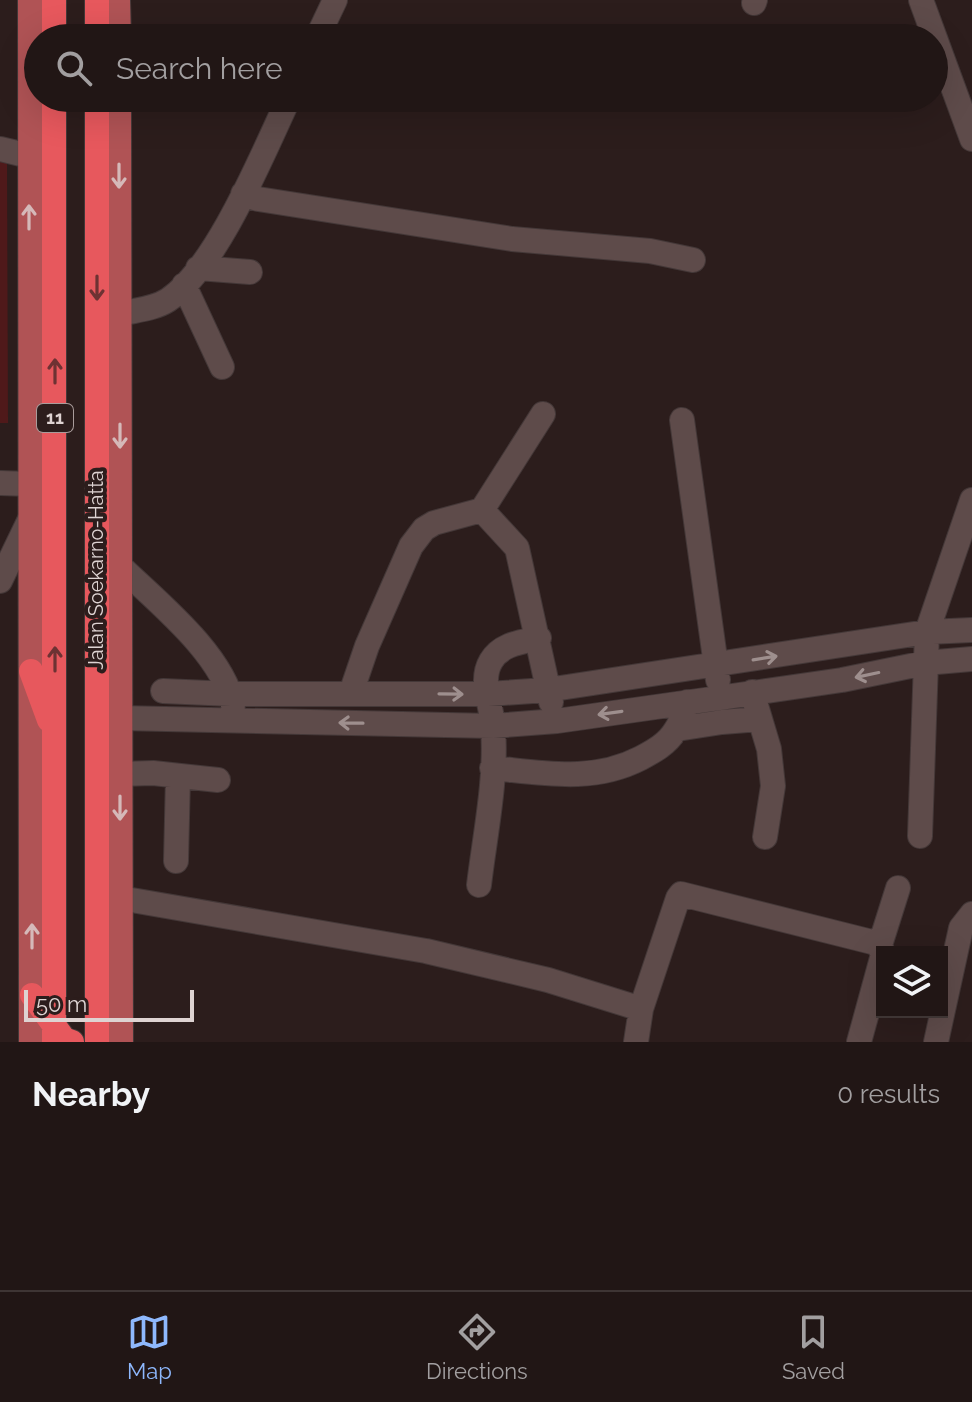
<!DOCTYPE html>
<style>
body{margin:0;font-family:Raleway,sans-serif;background:#2d2322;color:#f1f3f6}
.controls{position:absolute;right:24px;bottom:24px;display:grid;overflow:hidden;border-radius:0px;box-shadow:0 8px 32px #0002}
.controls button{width:72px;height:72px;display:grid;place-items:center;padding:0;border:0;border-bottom:2px solid #3e3534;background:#211615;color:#f1f3f6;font:40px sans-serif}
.scale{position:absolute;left:24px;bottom:20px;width:170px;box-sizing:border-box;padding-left:8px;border:4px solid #ded3d2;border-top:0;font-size:22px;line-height:28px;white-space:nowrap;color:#ded3d2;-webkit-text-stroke:6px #2c1d1c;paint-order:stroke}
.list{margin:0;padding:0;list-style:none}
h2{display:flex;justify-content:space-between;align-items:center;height:104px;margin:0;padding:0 32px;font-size:34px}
h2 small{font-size:26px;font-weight:400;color:#a29fa0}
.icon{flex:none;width:44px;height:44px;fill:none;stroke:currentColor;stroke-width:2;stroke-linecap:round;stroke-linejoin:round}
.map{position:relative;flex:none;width:972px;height:1042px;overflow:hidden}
.search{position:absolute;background:#211615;box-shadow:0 8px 32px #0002;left:24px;right:24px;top:24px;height:88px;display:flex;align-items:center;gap:20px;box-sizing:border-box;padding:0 28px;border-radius:44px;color:#a29fa0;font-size:30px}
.sheet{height:248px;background:#211615}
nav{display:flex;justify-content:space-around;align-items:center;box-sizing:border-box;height:112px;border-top:2px solid #3e3534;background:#211615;font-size:22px;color:#a29fa0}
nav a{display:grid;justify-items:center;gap:4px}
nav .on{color:#8eb8fd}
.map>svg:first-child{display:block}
.green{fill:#4f191a}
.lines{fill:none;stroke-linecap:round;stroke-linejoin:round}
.minor-casing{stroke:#443838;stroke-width:26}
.major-casing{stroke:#443838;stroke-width:26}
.highway-casing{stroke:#443838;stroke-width:26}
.minor{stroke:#5e4b4a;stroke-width:24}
.major{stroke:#b05355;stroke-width:24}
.highway{stroke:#e7585d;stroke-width:24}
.oneway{stroke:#d5b9b9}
.oneway2{stroke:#6d3233}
.oneway3{stroke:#9e8f8e}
.labels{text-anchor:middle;stroke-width:8;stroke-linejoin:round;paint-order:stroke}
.shield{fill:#2c1d1c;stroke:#a99c9b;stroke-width:2}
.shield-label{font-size:18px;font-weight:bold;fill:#ded3d2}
.street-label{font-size:20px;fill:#ded3d2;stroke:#2c1d1c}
</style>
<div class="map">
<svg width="972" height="1042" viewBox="0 0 972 1042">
<rect width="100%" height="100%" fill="#2c1d1c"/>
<!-- green -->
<path class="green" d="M0 159 7 160 8 423H0Z"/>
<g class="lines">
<defs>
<path id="minor" d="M921 0 972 139
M754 3 755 0
M317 38 335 0
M0 149 29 156
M243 194 258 199 512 239 650 251 693 260
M198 268 250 272
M184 285 222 367
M120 314C136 310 154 309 168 300 217 267 263 153 289 98
M682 420 718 680
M0 483 29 484
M482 510 517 548 551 702
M120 566C157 602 222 653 233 705
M0 581 30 519
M163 691 231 694H488L547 690 927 632 972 630
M752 692 769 749 773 786 765 837
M351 693 367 646 411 546 424 529 434 523 482 510 543 414
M120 718 493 726 557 721 719 698 842 680 925 663 972 659
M677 729 722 722 760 719
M492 768C544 773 593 783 641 758 654 751 667 744 675 731 681 723 684 712 687 702
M120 774 153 773 218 780
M920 836 927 632 972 500
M176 861 178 776
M479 885C485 834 497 779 493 727 492 705 479 681 491 661 501 644 521 642 539 638
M120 898 426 951 548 980 641 1009
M880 945 898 888
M636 1042 641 1009 678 898 681 894 876 943 883 952
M859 1042 882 958
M936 1042 961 928 972 914"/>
<path id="major" d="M30 0 31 1042
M118 0 119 38
M119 98 121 1042"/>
<path id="highway" d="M54 0V38
M97 38V0
M97 98V1042
M31 671 49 720
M32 995 64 1039 72 1042
M54 1042V98"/>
</defs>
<!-- minor casing -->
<use href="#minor" class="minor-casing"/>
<!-- major casing -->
<use href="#major" class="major-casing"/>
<!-- highway casing -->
<use href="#highway" class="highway-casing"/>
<!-- minor -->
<use href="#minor" class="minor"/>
<!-- major -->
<use href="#major" class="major"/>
<!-- highway -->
<use href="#highway" class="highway"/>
</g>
<!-- one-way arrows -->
<defs><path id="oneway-shaft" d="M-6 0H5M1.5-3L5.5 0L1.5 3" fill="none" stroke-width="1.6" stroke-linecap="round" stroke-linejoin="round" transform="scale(2)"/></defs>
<g class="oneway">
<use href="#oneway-shaft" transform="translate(119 176) rotate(90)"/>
<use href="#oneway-shaft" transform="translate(29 217) rotate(-90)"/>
<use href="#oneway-shaft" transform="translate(120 436) rotate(90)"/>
<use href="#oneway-shaft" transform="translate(120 808) rotate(90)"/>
<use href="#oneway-shaft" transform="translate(32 936) rotate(-90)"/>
</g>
<g class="oneway2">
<use href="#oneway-shaft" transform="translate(97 288) rotate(90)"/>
<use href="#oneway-shaft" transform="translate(55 371) rotate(-90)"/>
<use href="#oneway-shaft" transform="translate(55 659) rotate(-90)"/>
</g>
<g class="oneway3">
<use href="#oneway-shaft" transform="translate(765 658) rotate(-9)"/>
<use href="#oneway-shaft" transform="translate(867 675) rotate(168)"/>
<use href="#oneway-shaft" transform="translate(451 694) rotate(1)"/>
<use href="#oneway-shaft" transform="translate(610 713) rotate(172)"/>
<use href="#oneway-shaft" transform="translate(351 723) rotate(-179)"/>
</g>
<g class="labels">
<!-- shield labels -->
<rect class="shield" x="37" y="404" width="36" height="28" rx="6"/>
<g class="shield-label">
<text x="55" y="424">11</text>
</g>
<!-- street labels -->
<g class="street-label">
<text transform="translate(96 570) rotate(-90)" y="7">Jalan Soekarno-Hatta</text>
</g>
</g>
</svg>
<div class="controls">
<button><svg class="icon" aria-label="layers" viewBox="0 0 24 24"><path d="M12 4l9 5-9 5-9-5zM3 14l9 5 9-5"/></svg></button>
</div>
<div class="scale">50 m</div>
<div class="search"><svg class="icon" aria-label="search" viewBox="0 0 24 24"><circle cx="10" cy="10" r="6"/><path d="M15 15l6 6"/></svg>Search here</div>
</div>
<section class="sheet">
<h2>Nearby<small>0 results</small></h2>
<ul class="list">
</ul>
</section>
<nav>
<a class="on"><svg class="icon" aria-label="map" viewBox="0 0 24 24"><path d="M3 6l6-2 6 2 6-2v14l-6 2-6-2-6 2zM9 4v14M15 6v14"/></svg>Map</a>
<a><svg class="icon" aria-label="directions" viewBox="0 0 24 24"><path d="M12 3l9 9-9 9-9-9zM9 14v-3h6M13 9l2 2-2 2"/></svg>Directions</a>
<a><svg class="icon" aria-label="saved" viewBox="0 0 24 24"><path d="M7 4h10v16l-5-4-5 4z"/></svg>Saved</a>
</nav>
